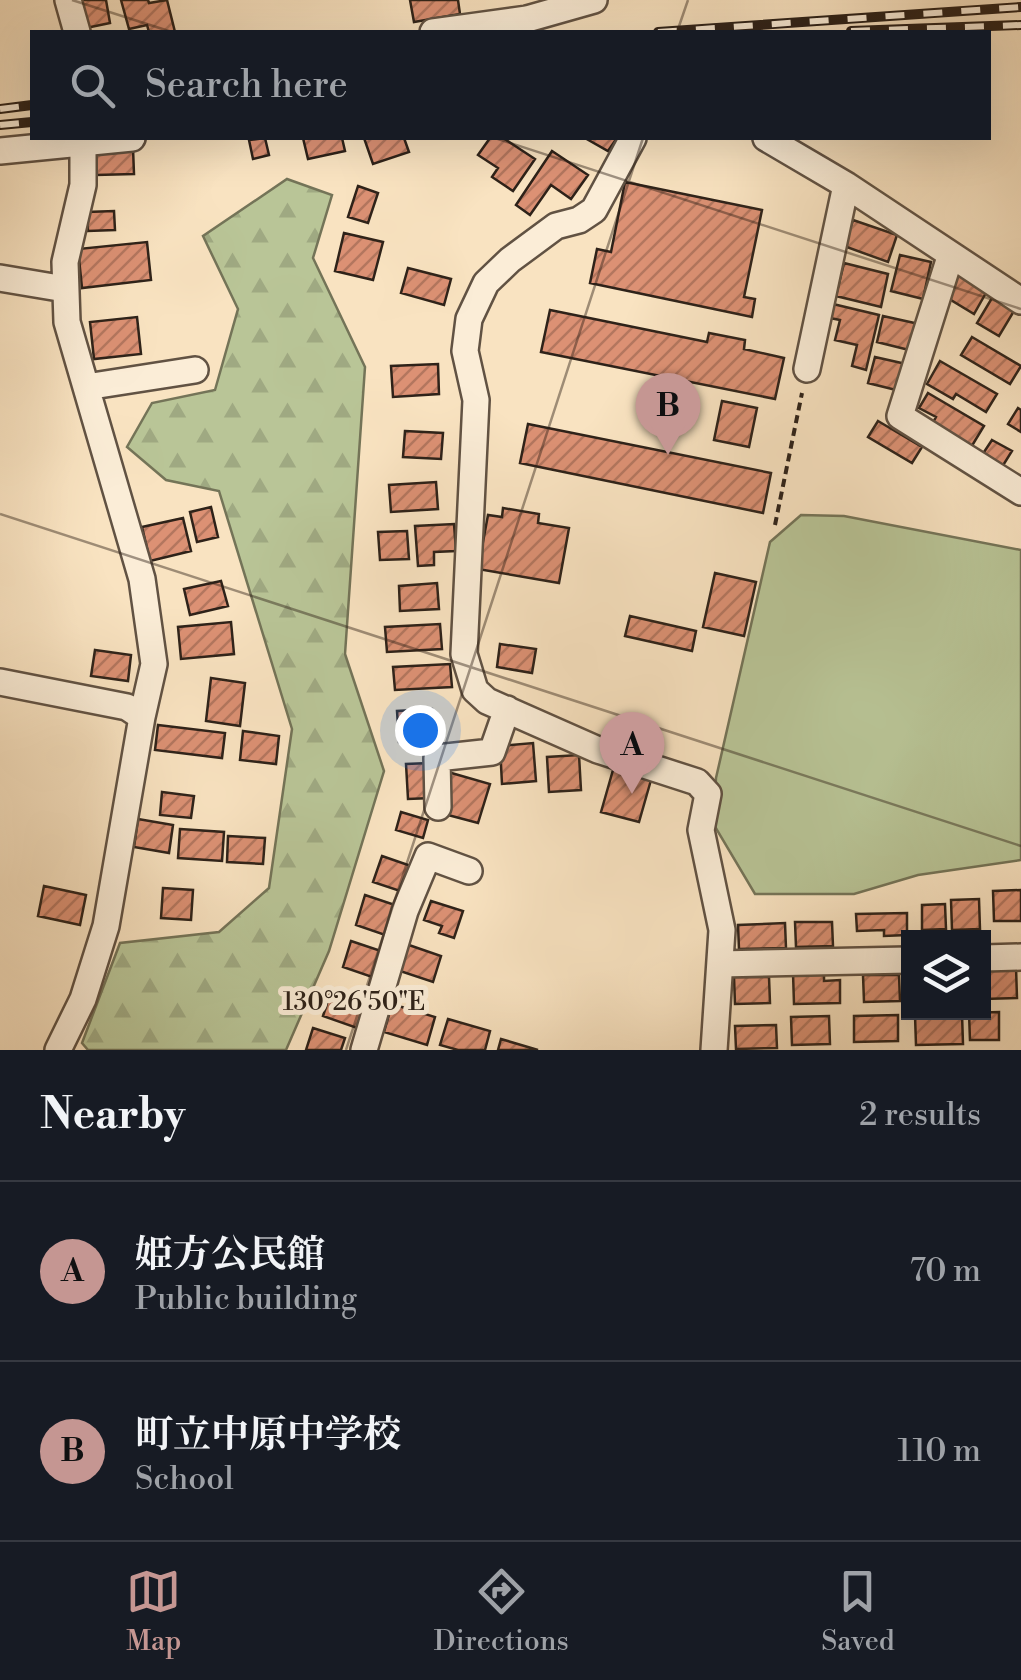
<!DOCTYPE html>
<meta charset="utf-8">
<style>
body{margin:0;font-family:"Libre Bodoni","Noto Serif JP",serif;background:#20242c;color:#f1f3f6}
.controls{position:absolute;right:30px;bottom:30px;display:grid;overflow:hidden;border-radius:0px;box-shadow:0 10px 40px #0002}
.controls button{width:90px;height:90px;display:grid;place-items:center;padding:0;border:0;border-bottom:2px solid #363941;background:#171b24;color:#f1f3f6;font:50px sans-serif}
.you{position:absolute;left:420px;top:730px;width:35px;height:35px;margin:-25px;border:8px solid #fff;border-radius:50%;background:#1a73e8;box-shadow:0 0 0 15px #1a73e833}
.badge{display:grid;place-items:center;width:65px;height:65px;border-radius:50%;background:#c59692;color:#111;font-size:32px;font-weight:700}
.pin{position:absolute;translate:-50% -82px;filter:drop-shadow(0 2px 5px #0008)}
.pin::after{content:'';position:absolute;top:52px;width:35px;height:30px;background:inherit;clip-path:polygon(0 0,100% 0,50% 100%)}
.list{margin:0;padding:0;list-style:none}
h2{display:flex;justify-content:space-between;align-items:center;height:130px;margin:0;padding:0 40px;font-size:42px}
h2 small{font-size:32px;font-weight:400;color:#9ea1a6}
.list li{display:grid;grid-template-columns:65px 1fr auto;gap:30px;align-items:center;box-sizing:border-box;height:180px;padding:0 40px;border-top:2px solid #363941}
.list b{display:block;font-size:38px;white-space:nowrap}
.list p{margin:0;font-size:32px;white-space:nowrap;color:#9ea1a6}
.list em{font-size:32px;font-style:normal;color:#9ea1a6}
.icon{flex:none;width:55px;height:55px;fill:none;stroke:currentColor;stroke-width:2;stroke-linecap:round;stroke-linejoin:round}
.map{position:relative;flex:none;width:1021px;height:1050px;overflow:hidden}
.search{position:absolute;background:#171b24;box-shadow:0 10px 40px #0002;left:30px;right:30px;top:30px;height:110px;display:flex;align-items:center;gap:25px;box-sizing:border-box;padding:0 35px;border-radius:0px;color:#9ea1a6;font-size:38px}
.sheet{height:490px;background:#171b24}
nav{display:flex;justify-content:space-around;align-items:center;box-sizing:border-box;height:140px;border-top:2px solid #363941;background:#171b24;font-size:28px;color:#9ea1a6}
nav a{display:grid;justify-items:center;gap:5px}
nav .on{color:#c59692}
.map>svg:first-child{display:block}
.forest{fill:url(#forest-firs);stroke:#747458;stroke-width:2.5}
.pitch{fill:#b9c597;stroke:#747458;stroke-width:2.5}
.building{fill:url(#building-hatch);stroke:#2e2219;stroke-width:2.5}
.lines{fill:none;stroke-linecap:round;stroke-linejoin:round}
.minor-casing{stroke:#615243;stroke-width:30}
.path{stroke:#2e2219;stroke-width:4;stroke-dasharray:8 5;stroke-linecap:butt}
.minor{stroke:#fbedd7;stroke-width:25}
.rail-casing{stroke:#2e2219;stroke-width:10}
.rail{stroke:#fbedd7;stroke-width:6;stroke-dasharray:19;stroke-linecap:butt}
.ticks{fill:none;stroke:#2e2219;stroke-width:2.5;stroke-opacity:0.45}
.ticks-label{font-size:25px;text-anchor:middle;fill:#2e2219;stroke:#fbedd7;stroke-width:10;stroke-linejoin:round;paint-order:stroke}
</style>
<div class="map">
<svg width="1021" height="1050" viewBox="0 0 1021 1050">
<defs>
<pattern id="forest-firs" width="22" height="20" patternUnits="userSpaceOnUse" patternTransform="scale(2.5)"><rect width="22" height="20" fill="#b9c597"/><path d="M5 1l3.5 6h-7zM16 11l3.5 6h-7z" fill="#9fa982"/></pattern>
<pattern id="building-hatch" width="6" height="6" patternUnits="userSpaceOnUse" patternTransform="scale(2.5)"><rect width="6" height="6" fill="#dc9174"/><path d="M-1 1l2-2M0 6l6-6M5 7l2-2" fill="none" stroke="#b3765e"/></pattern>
</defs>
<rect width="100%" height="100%" fill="#f9e3c1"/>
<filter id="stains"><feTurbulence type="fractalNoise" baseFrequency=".002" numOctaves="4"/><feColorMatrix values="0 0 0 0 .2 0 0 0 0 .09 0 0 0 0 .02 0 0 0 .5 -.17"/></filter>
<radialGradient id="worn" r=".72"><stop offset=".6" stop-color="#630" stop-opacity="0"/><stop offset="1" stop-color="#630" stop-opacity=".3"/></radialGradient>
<!-- forest -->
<path class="forest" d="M287 179 332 195 313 258 365 367 345 654 384 771 329 951 286 1050H88L82 1043 120 943 219 932 269 888 292 729 219 491 166 480 127 447 152 403 215 390 238 309 203 236Z"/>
<!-- pitch -->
<path class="pitch" d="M801 515 844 516 1021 550V860L918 875 854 894H755L714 825 716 778 770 542Z"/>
<!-- building -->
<path class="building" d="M81 0H106L110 23 86 28Z
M121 0H148L149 3 167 0 175 32H149L147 25 129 29Z
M410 0H458L460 14 414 22Z
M265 138 269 155 253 159 249 140Z
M303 138H342L345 151 308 159Z
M364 138H404L409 152 373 164Z
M490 138H503L535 159 513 191 492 177 498 168 478 155Z
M585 138H617L608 151Z
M133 148 134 174 96 175 95 149Z
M552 151 588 175 571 199 551 185 530 215 516 205Z
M625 182 762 210 744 297 755 299 752 317 590 283 597 249 611 252Z
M358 186 378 193 368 223 348 217Z
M114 211 115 230 88 231 87 212Z
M853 220 897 235 888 262 844 246Z
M344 233 383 242 373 280 335 271Z
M147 242 151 280 82 288 78 249Z
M900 255 931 262 923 299 891 291Z
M844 263 888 274 881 307 836 296Z
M408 268 451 279 444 305 401 293Z
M959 274 987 291 974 314 946 297Z
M992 298 1014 311 999 336 977 323Z
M833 304 879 315 866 370 852 366 857 345 835 340 840 320 830 318Z
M550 310 707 342 709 333 745 340 744 349 784 358 775 399 541 352Z
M883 316 919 324 913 351 877 342Z
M137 317 141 354 94 359 90 322Z
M972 337 1021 366 1010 384 961 355Z
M875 357 906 364 900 391 868 383Z
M940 361 997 394 986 412 956 394 953 399 927 384Z
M438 364 439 394 393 397 391 366Z
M928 393 984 426 970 449 931 426 936 417 919 408Z
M722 401 757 408 749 447 714 440Z
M1018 408 1021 410V432L1008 424Z
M878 421 922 447 912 463 868 437Z
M528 424 771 473 763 513 520 463Z
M405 431 443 433 441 459 403 457Z
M992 440 1012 451 1002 467 982 455Z
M436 482 438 509 391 512 389 485Z
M211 507 218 537 197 542 190 512Z
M503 508 539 514 538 523 569 528 559 583 478 569 488 515 502 517Z
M183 518 191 551 150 561 142 527Z
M454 524 456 551 434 552V565L418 566 415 526Z
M407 531 409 559 380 560 378 532Z
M715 573 756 582 744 636 703 627Z
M221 581 228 606 190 615 184 589Z
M437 583 439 609 400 611 399 586Z
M630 616 696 631 692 651 625 636Z
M231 622 234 654 181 659 178 627Z
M440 624 442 649 387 652 385 627Z
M500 644 536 649 532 673 497 667Z
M95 650 131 655 128 681 91 676Z
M450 664 452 687 395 690 393 667Z
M211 678 245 683 240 726 206 721Z
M432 709 435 740 399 742 397 711Z
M158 725 225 733 222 758 155 750Z
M243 731 279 736 276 764 240 760Z
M533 743 536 781 502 784 500 746Z
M579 755 581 790 549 792 547 757Z
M429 763 432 798 408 799 406 764Z
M613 770 651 780 639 822 601 812Z
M448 772 490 784 478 823 448 815Z
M162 792 194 796 191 818 160 815Z
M401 812 428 820 423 838 396 830Z
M138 819 173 825 169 853 134 847Z
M180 829 224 832 222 861 178 858Z
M228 836 265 838 263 864 227 862Z
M382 856 414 867 406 893 373 882Z
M44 886 86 895 80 925 38 916Z
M163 888 193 890 191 920 161 918Z
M1021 890V921H994L993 891Z
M365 895 398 906 388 936 356 925Z
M979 899 980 929 952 930 951 900Z
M431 901 463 911 454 938 439 933 442 926 424 920Z
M945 904 946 929 922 930V905Z
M907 913V935L884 936V930L857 931 856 914Z
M795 922H832L833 946 796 947Z
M785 923 786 948 739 949 738 925Z
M351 941 384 952 375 978 343 967Z
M406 944 441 956 433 982 397 970Z
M1016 967 1017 998 984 999V968Z
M793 973H824V981L840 980V1003L794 1004Z
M863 975H899L900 1001 864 1002Z
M734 977H769L770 1003 735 1004Z
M331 991 366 1003 357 1028 323 1016Z
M392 1004 435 1017 427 1045 384 1032Z
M999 1012V1040H970L969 1013Z
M962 1014 963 1044 916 1045 915 1015Z
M898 1015V1041L854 1042V1016Z
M829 1016 830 1044 792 1045 791 1017Z
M448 1019 490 1031 485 1050H458L440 1045Z
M776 1025 777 1048 736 1049 735 1026Z
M313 1028 345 1038 341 1050H306Z
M501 1039 538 1050H498Z"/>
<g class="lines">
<defs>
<path id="minor" d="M68 0 77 32
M433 32 527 19 594 0
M633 138 594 210 579 220 556 226 510 260 486 283 469 319 465 351 476 400 464 654 475 690 487 701 598 750 697 782 708 794 701 830 722 930 714 1050
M766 138 846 185 1021 301
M0 151 132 138
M950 257 900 416 1021 492
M0 278 65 289
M807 369 846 185
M86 387 195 370
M0 682 127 707 142 717
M438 807 437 758 492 752 507 709
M984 958 1021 957
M720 964 908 960
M58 1050 83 999 106 926 142 717 154 664 142 579 67 322 65 262 83 185V138
M364 1050 405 911 428 856 469 871"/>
</defs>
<!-- minor casing -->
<use href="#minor" class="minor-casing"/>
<!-- path -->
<path class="path" d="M775 525 802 393"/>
<!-- minor -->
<use href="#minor" class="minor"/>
<defs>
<path id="rail" d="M851 31 1021 25
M658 32 1021 7
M0 109 32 105
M0 125 32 122"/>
</defs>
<!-- rail casing -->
<use href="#rail" class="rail-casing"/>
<!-- rail -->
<use href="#rail" class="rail"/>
</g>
<!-- ticks -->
<path class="ticks" d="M72 0 172 32M677 32 688 0M495 138 1021 309M0 514 1021 846M346 1050 643 138"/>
<g class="ticks-label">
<text x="354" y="1010">130°26'50"E</text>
</g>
<rect width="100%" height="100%" filter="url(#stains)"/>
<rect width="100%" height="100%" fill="url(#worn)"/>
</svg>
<div class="controls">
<button><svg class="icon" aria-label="layers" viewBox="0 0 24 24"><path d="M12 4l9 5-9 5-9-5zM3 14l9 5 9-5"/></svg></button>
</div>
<div class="you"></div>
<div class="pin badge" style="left:632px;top:794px">A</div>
<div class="pin badge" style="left:668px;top:455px">B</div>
<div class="search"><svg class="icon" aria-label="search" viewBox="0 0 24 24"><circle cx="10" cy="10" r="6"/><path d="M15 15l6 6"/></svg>Search here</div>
</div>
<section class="sheet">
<h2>Nearby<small>2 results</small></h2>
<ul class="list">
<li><span class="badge">A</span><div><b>姫方公民館</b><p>Public building</p></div><em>70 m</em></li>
<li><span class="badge">B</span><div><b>町立中原中学校</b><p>School</p></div><em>110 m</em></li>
</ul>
</section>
<nav>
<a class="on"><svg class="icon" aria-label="map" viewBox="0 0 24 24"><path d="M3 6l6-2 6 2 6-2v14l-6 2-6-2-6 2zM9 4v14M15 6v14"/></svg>Map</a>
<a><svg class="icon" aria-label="directions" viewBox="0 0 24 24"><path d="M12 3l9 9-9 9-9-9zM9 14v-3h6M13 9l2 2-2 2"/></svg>Directions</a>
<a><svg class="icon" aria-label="saved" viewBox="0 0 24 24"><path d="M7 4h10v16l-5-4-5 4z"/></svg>Saved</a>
</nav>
